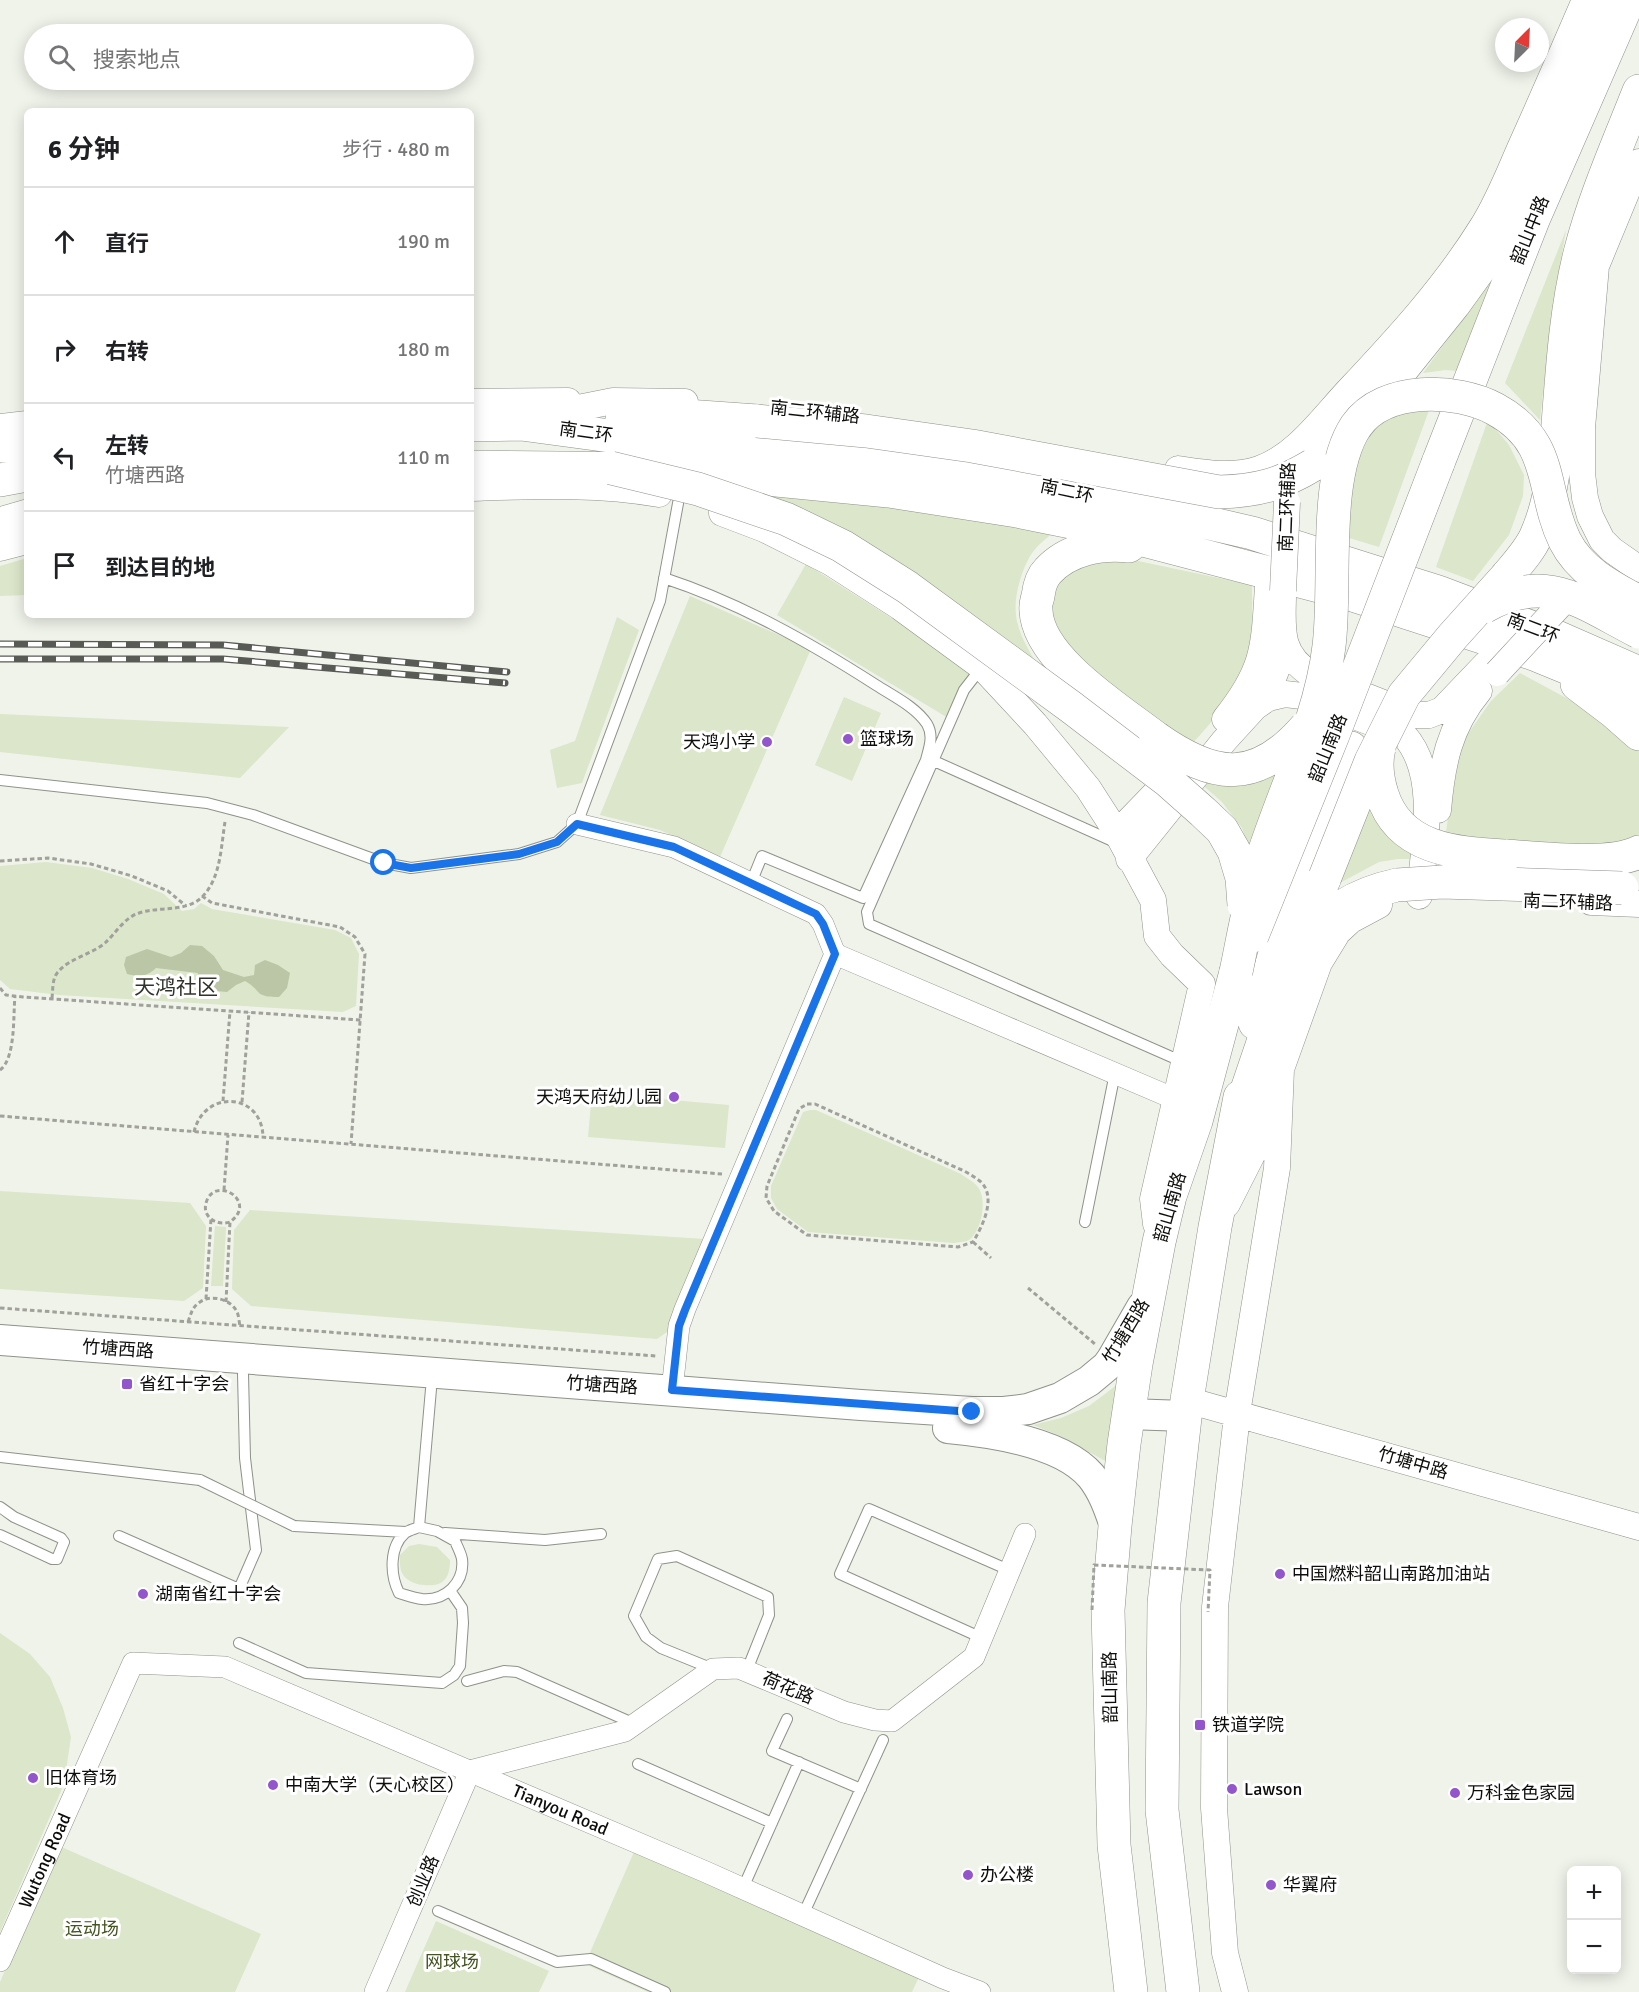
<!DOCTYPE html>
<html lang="zh">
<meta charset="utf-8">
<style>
body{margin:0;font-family:Signika,"Noto Sans SC",sans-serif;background:#f2f2f2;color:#202124}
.controls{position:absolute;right:18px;bottom:18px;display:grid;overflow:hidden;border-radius:9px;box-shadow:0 3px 15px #0003}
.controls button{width:54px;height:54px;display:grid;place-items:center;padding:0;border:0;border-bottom:2px solid #e0e0e0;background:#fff;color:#202124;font:30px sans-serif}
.compass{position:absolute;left:1495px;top:18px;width:54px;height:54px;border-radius:50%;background:#fff;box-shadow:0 3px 15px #0003;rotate:24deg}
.stop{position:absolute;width:18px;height:18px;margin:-14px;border:4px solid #1a73e8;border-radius:50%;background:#fff}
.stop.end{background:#1a73e8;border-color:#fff;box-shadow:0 2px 6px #0008}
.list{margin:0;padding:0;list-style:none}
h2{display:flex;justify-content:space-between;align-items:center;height:78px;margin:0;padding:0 24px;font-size:26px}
h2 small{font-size:20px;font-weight:400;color:#757577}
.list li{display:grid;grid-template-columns:39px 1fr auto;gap:18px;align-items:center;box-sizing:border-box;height:108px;padding:0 24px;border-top:2px solid #e0e0e0}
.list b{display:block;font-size:22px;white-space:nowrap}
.list p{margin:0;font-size:20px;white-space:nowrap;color:#757577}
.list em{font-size:20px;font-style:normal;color:#757577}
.icon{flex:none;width:33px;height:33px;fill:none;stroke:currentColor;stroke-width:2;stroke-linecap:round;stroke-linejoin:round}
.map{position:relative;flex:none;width:1639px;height:1992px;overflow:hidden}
.search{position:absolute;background:#fff;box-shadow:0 3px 15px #0003;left:24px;top:24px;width:450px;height:66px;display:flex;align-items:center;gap:15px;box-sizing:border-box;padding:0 21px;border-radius:33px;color:#757577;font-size:22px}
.panel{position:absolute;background:#fff;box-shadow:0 3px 15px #0003;left:24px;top:108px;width:450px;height:510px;border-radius:9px}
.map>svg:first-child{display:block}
.green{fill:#dbe6ca}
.water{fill:#bac6a6}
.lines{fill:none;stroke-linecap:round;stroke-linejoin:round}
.service-casing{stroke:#8e9289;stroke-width:12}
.minor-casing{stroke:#8e9289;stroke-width:22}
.tertiary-casing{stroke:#8e9289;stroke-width:27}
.secondary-casing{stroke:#8e9289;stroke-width:32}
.primary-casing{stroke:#8e9289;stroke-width:34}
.trunk-casing{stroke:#8e9289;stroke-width:34}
.path{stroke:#9fa19a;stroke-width:3;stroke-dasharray:4.5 3;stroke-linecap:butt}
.service{stroke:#fff;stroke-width:10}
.minor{stroke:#fff;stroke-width:21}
.tertiary{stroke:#fff;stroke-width:26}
.secondary{stroke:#fff;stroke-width:30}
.primary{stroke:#fff;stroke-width:33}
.trunk{stroke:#fff;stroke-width:33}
.rail-casing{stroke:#585a55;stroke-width:7}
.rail{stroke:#fff;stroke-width:4.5;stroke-dasharray:14;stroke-linecap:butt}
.service-bridge-casing{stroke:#8e9289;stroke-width:12;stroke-linecap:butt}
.tertiary-bridge-casing{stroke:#8e9289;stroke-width:27;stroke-linecap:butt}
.primary-bridge-casing{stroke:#8e9289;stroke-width:34;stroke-linecap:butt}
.trunk-bridge-casing{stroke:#8e9289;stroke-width:34;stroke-linecap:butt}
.path-bridge{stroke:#9fa19a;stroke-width:3;stroke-dasharray:4.5 3;stroke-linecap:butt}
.service-bridge{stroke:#fff;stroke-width:10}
.tertiary-bridge{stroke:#fff;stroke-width:26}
.primary-bridge{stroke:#fff;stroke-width:33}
.trunk-bridge{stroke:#fff;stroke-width:33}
.route{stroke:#1a73e8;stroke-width:8}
.poi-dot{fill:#9355cb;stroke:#fff;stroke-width:2}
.labels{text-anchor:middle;stroke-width:6;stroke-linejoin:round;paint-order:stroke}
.street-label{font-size:18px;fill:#0d0e0b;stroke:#fff}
.poi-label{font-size:18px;fill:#0d0e0b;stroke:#fff;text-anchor:start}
.park-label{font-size:18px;fill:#445422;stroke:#fff}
.quarter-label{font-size:21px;fill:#30332b;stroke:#fff}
</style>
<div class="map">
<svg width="1639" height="1992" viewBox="0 0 1639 1992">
<rect width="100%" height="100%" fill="#f0f3ea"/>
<!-- green -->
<path class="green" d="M1566 230 1551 320 1540 420 1505 383Z
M1498 271 1457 371 1446 370 1423 373Z
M1431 405 1379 547 1346 537 1349 478 1373 429 1397 413Z
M1488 420 1509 445 1524 475 1523 496 1509 535 1473 581 1436 567Z
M742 492 951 514 1052 534C1035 547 1030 553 1022 574 1007 618 1020 636 1043 674Z
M1100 553 1252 585C1252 610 1254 645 1245 669 1233 699 1209 726 1187 749L1070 662 1044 593 1052 576Z
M27 558V595L0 596V566Z
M806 564 972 669 948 718 777 615Z
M690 596 811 649 720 857 660 830 600 815Z
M617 617 639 630 582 783 557 788 550 750 575 741Z
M1520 673 1624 729 1639 744V836L1623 846 1445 839 1458 748 1491 701Z
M844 697 881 713 852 781 815 765Z
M0 714 289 727 240 778 0 752Z
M1283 771 1252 854 1242 828 1222 802 1191 775Z
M1369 794 1434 859H1398L1379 862 1336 885Z
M46 862 92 868 128 879 164 894 182 911 194 909 201 903 212 909 335 930 351 938 359 954 356 1006 343 1012 59 995 10 989 0 980V866Z
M592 1093 729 1105 725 1148 588 1137Z
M810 1110H816L961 1174C966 1178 973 1181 977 1186 988 1197 982 1231 969 1240 965 1242 958 1242 954 1243L808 1232 777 1209 771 1198V1186L803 1112Z
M0 1191 190 1203 206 1226 203 1288 184 1301 0 1289Z
M250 1210 705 1239 667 1332 657 1339 251 1306 232 1289 234 1230Z
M215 1226 226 1227 223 1286H211Z
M1118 1384 1109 1463 1058 1435 1033 1425 1061 1418 1089 1406Z
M419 1544 437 1547 450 1560C450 1579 443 1587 424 1585 418 1585 410 1582 406 1578 399 1572 400 1563 400 1555L409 1546Z
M0 1633 30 1654 50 1677 63 1708 71 1737 64 1784 0 1932Z
M59 1846 261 1934 235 1992H0V1982Z
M634 1852 919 1977 912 1992H648L585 1964Z
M436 1921 549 1971 539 1992H405Z"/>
<!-- water -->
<path class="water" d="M190 945 202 946 214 956 223 970 244 977 254 975 255 965 265 960 278 965 290 973 287 988 279 997C253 997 263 991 245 981L236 985 227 992 196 989 198 973 156 968C147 977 139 977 127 974L124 965 126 957 147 949 171 957 181 953Z"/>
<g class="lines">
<defs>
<path id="service" d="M664 578C740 603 809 642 876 685 893 696 916 707 927 724 934 736 929 748 926 760L863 898 762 856 751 883
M982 667 964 690 867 912 869 924 1183 1062
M934 761 1117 843
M0 780 207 803 253 815 384 863 411 868 519 854 557 842 577 824 660 601 679 498
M1085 1222 1115 1073
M0 1457 200 1480
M0 1507 14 1517 61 1538 64 1542 57 1559H52L0 1535
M294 1526 406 1532
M419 1527 437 1531 455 1541C457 1546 461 1553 462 1559 465 1583 445 1601 422 1599 414 1598 406 1595 399 1593 390 1575 389 1547 405 1533 409 1530 415 1529 419 1527Z
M419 1527 431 1389
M445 1533 545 1540 601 1534
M119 1536 239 1589 256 1550 245 1458 243 1374
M982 1638 840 1574 869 1509 1002 1567
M239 1643 306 1673 442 1683 454 1675 460 1666 463 1623 462 1608 451 1592
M713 1669 661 1648 646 1637 634 1616 658 1559 677 1556 768 1597 769 1615 747 1670
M467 1681 504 1671 517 1672 635 1724
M787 1719 772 1751 861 1789
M638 1764 772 1823
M743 1888 799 1762
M438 1911 557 1962 591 1959 665 1992
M803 1915 883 1740"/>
<g id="minor">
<path d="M577 824 674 847 816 914 823 924 835 954 685 1309 679 1326 672 1390"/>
<path d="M835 954 1175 1099"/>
<path id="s1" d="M0 1961 133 1663 225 1667 706 1872 943 1978 980 1992"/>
<path d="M375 1992 470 1771 625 1731 713 1669 739 1668 844 1712 875 1720 892 1721 974 1657 1025 1534"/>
</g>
<path id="tertiary" d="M1639 162 1596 266 1582 428V473L1585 498 1590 516 1602 540 1612 550 1639 569
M471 402 568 401
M529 422 568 410 613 401 685 402
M0 427 27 424
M1178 469C1205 473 1232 478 1259 469 1295 457 1322 419 1347 392 1396 340 1444 288 1482 227 1498 202 1509 173 1521 146 1543 97 1564 49 1585 0
M471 488C534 486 597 483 659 494
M722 513 764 529 830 562 900 607 982 667 1035 724 1088 788 1117 833 1153 900 1157 936 1172 955 1202 984 1153 1199 1156 1224
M0 548 27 541
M1283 598C1282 632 1280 655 1312 675L1414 715H1429L1442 710 1486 664
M1255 707C1273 684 1282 663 1282 633
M1225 719C1265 669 1264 648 1268 586
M1438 810C1442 764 1449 727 1479 691
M1117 833 1180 768
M1129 859 1224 741 1255 707 1268 698 1285 694 1302 696 1404 735C1440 775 1424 847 1419 896
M1591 902 1639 904
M1227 1204 1259 1141 1281 1069 1319 963 1338 932 1351 920 1379 905
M1187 1400 1639 1527
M1235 1992 1225 1953 1214 1808 1215 1607 1238 1407 1277 1168 1281 1069"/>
<path id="secondary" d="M0 1340 861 1405 972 1412H1004L1028 1409 1060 1398 1089 1381 1107 1366 1112 1359 1142 1307
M1128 1414 1185 1416
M948 1428C991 1432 1062 1442 1091 1476 1103 1491 1109 1508 1115 1526"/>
<path id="primary" d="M1438 463 1533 220 1629 0
M1255 1023 1279 939 1351 748
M1131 1992 1114 1845 1108 1610 1115 1526 1124 1444 1136 1364 1159 1242 1170 1196 1196 1121 1236 972
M1183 1992 1162 1810 1164 1603 1187 1400 1215 1227 1240 1097"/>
<path id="trunk" d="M622 419 686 416 757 421
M471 425 521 424 625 438 851 455 967 471 1091 496 1252 533 1352 565 1438 592 1557 637 1639 673
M0 446 27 443
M1313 465 1357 425 1454 304 1490 254 1508 225 1534 170 1607 0
M471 467 661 469 889 491 1017 511 1086 525 1353 595 1534 654 1639 697
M0 480 27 475
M0 524 27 516
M1129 546C1101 543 1068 549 1048 571 1042 577 1039 588 1038 596 1037 600 1035 605 1036 610 1037 659 1120 710 1156 738
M1507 576C1517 564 1530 550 1536 536 1553 498 1556 452 1559 411 1563 358 1567 305 1580 253 1594 198 1618 144 1639 91
M1577 684 1614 712 1639 734
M1505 856C1540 858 1609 867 1639 852
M1306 942C1328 909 1360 893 1397 885
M1235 1125 1288 969 1325 877"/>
</defs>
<!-- service casing -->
<use href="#service" class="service-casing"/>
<!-- minor casing -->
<use href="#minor" class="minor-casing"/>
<!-- tertiary casing -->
<use href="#tertiary" class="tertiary-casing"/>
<!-- secondary casing -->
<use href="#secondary" class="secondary-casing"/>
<!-- primary casing -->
<use href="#primary" class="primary-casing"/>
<!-- trunk casing -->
<use href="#trunk" class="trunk-casing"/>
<!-- path -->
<path class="path" d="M0 861 48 858 91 864 132 876 168 891 186 906
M202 896 212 903 340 927 355 937 365 954 351 1144
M0 988 6 995 23 997 361 1020
M52 998C53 990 52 978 58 972 68 959 92 954 105 943 115 934 125 917 139 913 160 906 187 913 203 896 221 877 221 846 225 822
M0 1070C16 1058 13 1015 15 996
M223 1101 230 1011
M242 1102 249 1012
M807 1104H815L964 1171C970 1174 976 1178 981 1182 997 1198 982 1227 973 1242L958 1247 807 1235 774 1211 766 1198 767 1186 799 1109Z
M0 1116 722 1174
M194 1132C204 1089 262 1092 263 1137
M224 1190 228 1135
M973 1242 991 1258
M1028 1288 1095 1344
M206 1299 211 1219
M226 1302 230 1222C259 1201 214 1174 206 1203 202 1218 218 1226 230 1222
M0 1308 656 1356
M188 1322C191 1314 192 1307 200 1302 211 1294 231 1299 237 1312 239 1316 239 1322 240 1326"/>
<!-- service -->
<use href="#service" class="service"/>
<!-- minor -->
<use href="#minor" class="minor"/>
<!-- tertiary -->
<use href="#tertiary" class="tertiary"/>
<!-- secondary -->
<use href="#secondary" class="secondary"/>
<!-- primary -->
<use href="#primary" class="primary"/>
<!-- trunk -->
<use href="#trunk" class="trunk"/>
<defs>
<path id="rail" d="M0 644 223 645 507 672
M0 659H223L505 683"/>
</defs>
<!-- rail casing -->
<use href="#rail" class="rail-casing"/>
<!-- rail -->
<use href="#rail" class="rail"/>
<defs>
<path id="service-bridge" d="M200 1480 294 1526"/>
<path id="tertiary-bridge" d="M1283 591 1287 502
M1497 673 1559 606"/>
<path id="primary-bridge" d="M1252 936 1333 735 1438 463"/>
<path id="trunk-bridge" d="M757 421 866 431 972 446 1219 492C1257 491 1280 485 1313 465
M611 468 698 489 786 519 842 546 907 587 1071 707 1168 781 1203 812 1222 830 1234 851 1242 878 1244 905
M1484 607C1547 571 1582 603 1639 632
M1156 738C1214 779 1256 785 1306 727
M1379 748C1375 764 1377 778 1382 794 1399 850 1456 853 1505 856
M1325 877 1371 761 1404 695 1453 636 1507 576
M1397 885 1442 882 1622 888
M1236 972C1244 934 1250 896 1262 859 1284 791 1321 716 1329 646 1337 584 1322 477 1356 426 1384 386 1456 388 1495 409 1556 442 1540 490 1565 541 1580 571 1611 587 1639 602"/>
</defs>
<!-- service-bridge casing -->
<use href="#service-bridge" class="service-bridge-casing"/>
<!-- tertiary-bridge casing -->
<use href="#tertiary-bridge" class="tertiary-bridge-casing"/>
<!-- primary-bridge casing -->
<use href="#primary-bridge" class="primary-bridge-casing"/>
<!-- trunk-bridge casing -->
<use href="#trunk-bridge" class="trunk-bridge-casing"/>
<!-- path-bridge -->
<path class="path-bridge" d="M1092 1610 1094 1565 1210 1570 1208 1612"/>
<!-- service-bridge -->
<use href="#service-bridge" class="service-bridge"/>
<!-- tertiary-bridge -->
<use href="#tertiary-bridge" class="tertiary-bridge"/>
<!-- primary-bridge -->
<use href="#primary-bridge" class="primary-bridge"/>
<!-- trunk-bridge -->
<use href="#trunk-bridge" class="trunk-bridge"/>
</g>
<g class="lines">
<!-- route -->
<path class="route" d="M384 863 411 868 519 854 557 842 577 824 674 847 816 914 823 924 835 954 685 1310 679 1326 672 1390 972 1412"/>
</g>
<!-- markers -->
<g class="poi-dot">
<circle cx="848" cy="739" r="6"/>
<circle cx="767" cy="742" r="6"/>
<circle cx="674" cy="1097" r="6"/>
<rect x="121" y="1378" width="12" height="12" rx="3"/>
<circle cx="1280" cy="1574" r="6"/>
<circle cx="143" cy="1594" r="6"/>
<rect x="1194" y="1719" width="12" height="12" rx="3"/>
<circle cx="33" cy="1778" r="6"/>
<circle cx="273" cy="1785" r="6"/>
<circle cx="1232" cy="1789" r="6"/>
<circle cx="1455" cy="1793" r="6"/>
<circle cx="968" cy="1875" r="6"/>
<circle cx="1271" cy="1885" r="6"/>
</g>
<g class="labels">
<!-- street labels -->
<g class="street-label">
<text transform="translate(1530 230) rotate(-68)" y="6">韶山中路</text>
<text transform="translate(815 412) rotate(6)" y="6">南二环辅路</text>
<text transform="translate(586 432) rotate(8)" y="6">南二环</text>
<text transform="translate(1067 491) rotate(12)" y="6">南二环</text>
<text transform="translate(1287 507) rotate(-88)" y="6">南二环辅路</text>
<text transform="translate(1533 628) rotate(21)" y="6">南二环</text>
<text transform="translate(1328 748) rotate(-68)" y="6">韶山南路</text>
<text transform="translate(1568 902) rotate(2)" y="6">南二环辅路</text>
<text transform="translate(1170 1207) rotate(-74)" y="6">韶山南路</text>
<text transform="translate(1126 1331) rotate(-59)" y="6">竹塘西路</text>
<text transform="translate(118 1349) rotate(4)" y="6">竹塘西路</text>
<text transform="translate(602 1385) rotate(4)" y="6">竹塘西路</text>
<text transform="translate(1413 1463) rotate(16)" y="6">竹塘中路</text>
<text transform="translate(1110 1687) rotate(-91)" y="6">韶山南路</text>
<text transform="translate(788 1688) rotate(23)" y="6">荷花路</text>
<text dy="6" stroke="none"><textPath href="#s1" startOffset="783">Tianyou Road</textPath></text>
<text dy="6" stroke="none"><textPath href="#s1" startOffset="110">Wutong Road</textPath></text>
<text transform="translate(423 1881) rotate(-67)" y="6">创业路</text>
</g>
<!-- poi labels -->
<g class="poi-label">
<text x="860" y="745">篮球场</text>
<text x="755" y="748" text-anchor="end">天鸿小学</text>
<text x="662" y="1103" text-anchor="end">天鸿天府幼儿园</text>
<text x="139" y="1390">省红十字会</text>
<text x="1292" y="1580">中国燃料韶山南路加油站</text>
<text x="155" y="1600">湖南省红十字会</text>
<text x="1212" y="1731">铁道学院</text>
<text x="45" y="1784">旧体育场</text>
<text x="285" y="1791">中南大学（天心校区）</text>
<text x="1244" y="1795">Lawson</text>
<text x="1467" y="1799">万科金色家园</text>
<text x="980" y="1881">办公楼</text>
<text x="1283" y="1891">华翼府</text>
</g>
<!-- park labels -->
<g class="park-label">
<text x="92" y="1935">运动场</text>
<text x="452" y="1968">网球场</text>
</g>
<!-- quarter labels -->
<g class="quarter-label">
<text x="176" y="994">天鸿社区</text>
</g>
</g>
</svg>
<div class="controls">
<button>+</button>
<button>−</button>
</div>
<svg class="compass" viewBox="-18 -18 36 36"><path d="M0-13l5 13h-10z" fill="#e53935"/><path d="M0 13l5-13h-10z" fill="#757577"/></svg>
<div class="stop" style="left:384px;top:863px"></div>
<div class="stop end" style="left:972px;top:1412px"></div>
<div class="search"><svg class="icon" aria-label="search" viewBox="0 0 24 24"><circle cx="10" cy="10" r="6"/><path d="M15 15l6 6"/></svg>搜索地点</div>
<section class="panel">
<h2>6 分钟<small>步行 · 480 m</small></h2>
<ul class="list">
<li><svg class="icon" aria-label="ahead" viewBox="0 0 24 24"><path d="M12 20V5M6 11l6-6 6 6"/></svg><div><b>直行</b></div><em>190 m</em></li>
<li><svg class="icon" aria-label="right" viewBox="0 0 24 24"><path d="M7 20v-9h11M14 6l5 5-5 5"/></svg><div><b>右转</b></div><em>180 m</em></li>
<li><svg class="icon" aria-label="left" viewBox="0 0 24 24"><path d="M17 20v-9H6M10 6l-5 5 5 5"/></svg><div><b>左转</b><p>竹塘西路</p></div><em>110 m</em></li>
<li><svg class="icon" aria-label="arrive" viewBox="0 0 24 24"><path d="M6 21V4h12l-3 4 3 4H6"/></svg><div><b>到达目的地</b></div></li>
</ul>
</section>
</div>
